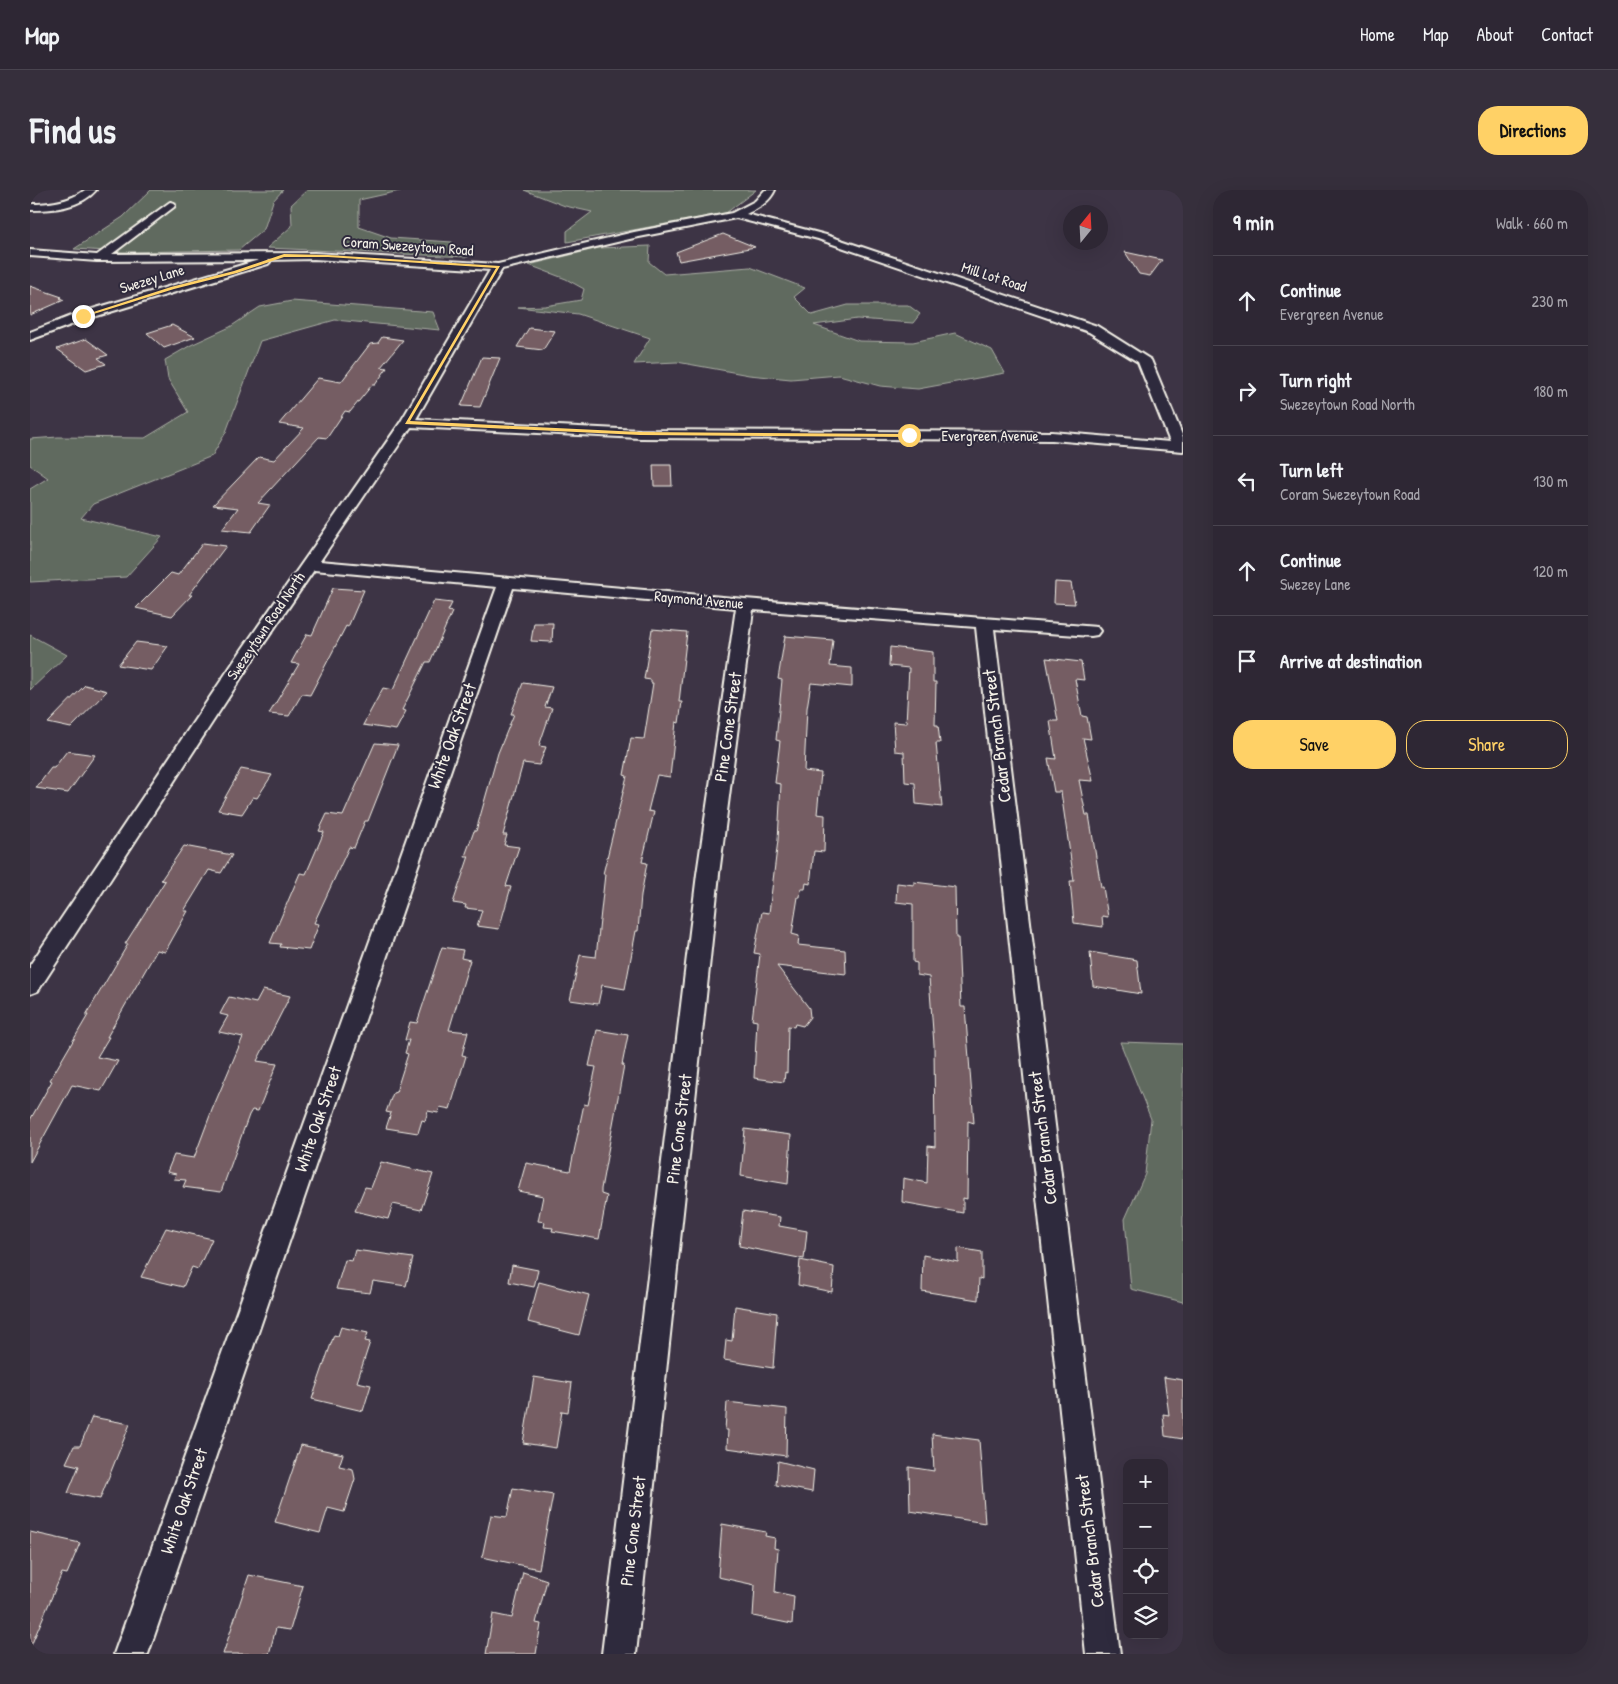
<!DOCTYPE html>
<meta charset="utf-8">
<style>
body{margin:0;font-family:"Patrick Hand",sans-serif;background:#362f3c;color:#f1f3f6}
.controls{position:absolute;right:15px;bottom:15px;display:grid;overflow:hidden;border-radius:10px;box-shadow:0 5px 20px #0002}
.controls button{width:45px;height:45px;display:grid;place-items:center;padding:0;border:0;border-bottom:1px solid #49444f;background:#2e2734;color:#f1f3f6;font:25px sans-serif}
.compass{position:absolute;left:1033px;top:15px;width:45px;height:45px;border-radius:50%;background:#2e2734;box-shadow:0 5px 20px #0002;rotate:18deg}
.stop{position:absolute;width:15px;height:15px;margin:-11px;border:4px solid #ffd166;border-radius:50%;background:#fff}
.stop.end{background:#ffd166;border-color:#fff;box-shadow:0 1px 5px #0008}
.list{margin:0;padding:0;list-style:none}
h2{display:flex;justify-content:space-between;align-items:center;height:65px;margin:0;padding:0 20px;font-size:21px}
h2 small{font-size:16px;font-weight:400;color:#a7a5ac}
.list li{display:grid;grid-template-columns:32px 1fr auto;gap:15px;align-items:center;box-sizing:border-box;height:90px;padding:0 20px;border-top:1px solid #49444f}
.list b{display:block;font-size:19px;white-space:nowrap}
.list p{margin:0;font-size:16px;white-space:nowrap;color:#a7a5ac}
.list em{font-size:16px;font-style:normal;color:#a7a5ac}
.actions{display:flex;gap:10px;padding:15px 20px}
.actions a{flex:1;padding:11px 0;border:1px solid #ffd166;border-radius:20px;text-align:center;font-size:18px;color:#ffd166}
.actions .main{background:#ffd166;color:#111}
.icon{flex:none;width:28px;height:28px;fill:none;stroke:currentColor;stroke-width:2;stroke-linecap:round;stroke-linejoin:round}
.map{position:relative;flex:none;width:1153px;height:1464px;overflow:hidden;border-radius:20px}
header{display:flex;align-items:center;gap:30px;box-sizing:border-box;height:70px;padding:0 25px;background:#2e2734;border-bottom:1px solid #49444f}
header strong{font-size:24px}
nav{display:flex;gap:28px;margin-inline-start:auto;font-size:18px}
.intro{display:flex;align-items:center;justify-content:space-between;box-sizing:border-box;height:120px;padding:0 30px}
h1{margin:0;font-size:35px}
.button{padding:12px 22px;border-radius:20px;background:#ffd166;color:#111;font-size:18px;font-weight:700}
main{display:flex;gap:30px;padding:0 30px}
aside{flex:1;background:#2e2734;border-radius:20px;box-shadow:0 5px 20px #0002}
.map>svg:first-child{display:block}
.green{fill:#606a5f;stroke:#aaaea4}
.building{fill:#745d63;stroke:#f4f1e8}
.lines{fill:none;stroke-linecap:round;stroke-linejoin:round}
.minor-casing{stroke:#f4f1e8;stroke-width:4}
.minor{fill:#2f2a3d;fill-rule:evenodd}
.route{fill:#ffd166}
.labels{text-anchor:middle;stroke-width:4;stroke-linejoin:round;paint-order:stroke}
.far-street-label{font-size:15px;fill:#f4f1e8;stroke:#2f2a3d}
.street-label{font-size:18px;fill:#f4f1e8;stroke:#2f2a3d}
</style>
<header>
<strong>Map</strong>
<nav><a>Home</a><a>Map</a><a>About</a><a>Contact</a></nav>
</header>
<div class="intro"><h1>Find us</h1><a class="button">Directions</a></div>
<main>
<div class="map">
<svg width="1153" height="1464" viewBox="0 0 1153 1464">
<rect width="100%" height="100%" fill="#3d3445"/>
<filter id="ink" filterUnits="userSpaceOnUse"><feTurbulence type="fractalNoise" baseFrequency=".02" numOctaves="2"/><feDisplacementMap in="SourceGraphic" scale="10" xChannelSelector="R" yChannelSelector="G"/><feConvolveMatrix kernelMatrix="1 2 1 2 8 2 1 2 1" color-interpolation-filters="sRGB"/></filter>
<g filter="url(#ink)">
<!-- green -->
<path class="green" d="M121 0H253L243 11 234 39 209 60 94 62 44 59 93 27Z
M277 0H374L329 10V37L361 48 422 52 438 67 237 58 262 36 261 15Z
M494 0H726L696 23 537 52V41L562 22 535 16Z
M620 56 619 72 634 84 720 77 775 98 764 107 782 125 818 115H878L890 124 883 133 827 129 784 135 829 151 883 152 925 143 962 160 975 183 888 199 850 196 809 185 761 189 719 185 647 172 604 174 620 148 548 124 488 117 515 116 551 110 554 99 536 89 499 75 569 58Z
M262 111 403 122 410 140 305 130 230 151 196 242 182 266 63 314 51 328 132 347 96 387 0 392V299L18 288 0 275V249L28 247 115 248 158 222 138 189 135 170 161 155 200 137 230 117Z
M0 445 37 465 0 500Z
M1090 852 1153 854V1112L1101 1099 1095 1029 1115 984 1121 929Z"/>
<!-- building -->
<path class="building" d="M693 44 725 57 649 71 646 62Z
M1095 62 1132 70 1120 86 1109 84Z
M0 96 32 107 30 108 34 110 0 125Z
M142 135 165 147 134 158 117 143Z
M499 138 525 141 513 160 487 157Z
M352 147 373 150 351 177 357 178 345 195H342L320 222 315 221 297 248 289 247 228 313 240 315 221 342 192 339 208 318 183 315 229 267 244 270 274 238 249 234 288 188 311 192 340 154 348 153Z
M56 149 78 165 68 168 76 174 56 180 27 159Z
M452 167 470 168 450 217 431 216Z
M623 275H641L642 296H624Z
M173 353 196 356 159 405H162L142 426 106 418 141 383 148 385Z
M1025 392 1041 393 1045 414 1024 413Z
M303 398 334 400 318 437 316 436 280 505 272 504 259 526 239 524 269 474 261 473 277 444 282 445Z
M404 411 422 413 418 421 422 422 400 472H396L372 520 376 521 366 540 333 535 353 498 363 500Z
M504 433H523L522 452 501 451Z
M622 439 657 442 649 512H652L649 533 646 532 640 587 627 585 618 621 624 622 612 672 617 673 611 705 608 741H606L595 799 572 795 568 814 540 810 550 765 566 767 575 684H573L597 586 594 585 601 548 614 549 623 493H621V490L614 489Z
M755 446 803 450 800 476 822 478V497L781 493 777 518 774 581 791 583 787 624 795 625 794 662 784 661 780 694 776 693 775 699H771L770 707H768L762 744 769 746 768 755 815 760 816 784 747 776 779 818 780 827 773 836 765 834 764 837 758 836 757 883 755 882 754 892 724 888 727 831 722 830 730 764 724 763 732 722 739 723 748 650 751 594 745 593 750 551 746 550 752 490 748 489Z
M106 452 138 456 121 480 88 475Z
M860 457 903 462V492H906L905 535H908L910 553H906L912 617 886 614 885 593 875 592 874 562 865 561 863 532 876 533 879 478 859 476Z
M1016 468 1051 472 1054 490 1045 489 1052 526 1057 527 1061 549 1053 548 1063 591 1049 590 1056 625H1059L1071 697H1073L1078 727 1072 726 1073 737 1044 733 1040 691H1044L1031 602H1024L1018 568 1026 569 1020 531H1028Z
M493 493 522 497 515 517 522 518 509 556 516 557 509 575 493 573 473 645H477L474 655 489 657 476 696 481 697 469 739 447 736 452 720 435 718 436 715 423 713 439 666H435L444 641H446L468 563 484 524H481Z
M55 495 77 501 41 538 18 533Z
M345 553 368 555 338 631H335L324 658 319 657 284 733 289 734 279 760 250 757 251 754 240 753 270 683 276 684 294 642 289 641 297 624 313 626Z
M37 561 65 565 38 603 6 598 21 578H24Z
M211 579 242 585 227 608 223 607 212 624 188 620Z
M154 656 202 665 191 683 179 680 154 721H158L135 762 127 760 77 847H79L67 867 88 871 71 901 42 895 0 972V930L22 891 20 890 58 825H56L98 754H95L135 691 131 690Z
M884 692 925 697 926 748H928L931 817H935L944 933 938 931 937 1009 933 1008V1023L872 1012 873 988 897 993 898 956 905 957 904 855 899 787 887 785V773L883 772V714L866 712 867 693 884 695Z
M412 757 433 760 431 768 440 770 419 840 438 842 432 865 436 866 420 919 410 917 408 923 398 921 395 931 392 930 388 943 356 938 361 923 356 922 363 903 366 902 378 864 375 863 379 850H375L380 832 387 833Z
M1060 762 1107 770 1111 804 1063 796Z
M233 800 260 806 227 871 247 874 228 921 222 920 219 925 191 1002 153 997 156 990 144 989 146 984 137 982 144 965 164 968 182 920 213 847 189 842 198 826 190 824 199 807 226 813Z
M567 840 598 845 592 875H594L571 999V1004L577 1006 569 1049 522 1041 523 1038 514 1037 515 1032 508 1031 513 1006 488 1001 496 973 540 981 554 914 558 915 566 877 559 876Z
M715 939 761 945 758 994 711 986Z
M351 972 403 984 391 1020 363 1014 358 1029 325 1021 335 997 341 998Z
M713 1021 750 1027 749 1036 777 1041 774 1069 709 1056Z
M136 1038 182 1049 168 1079 162 1077 153 1097 111 1087Z
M928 1058 952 1062V1089L949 1088 948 1110 892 1101 893 1065 928 1072Z
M325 1060 383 1068 376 1096 343 1091 340 1103 306 1099 315 1070 322 1071Z
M770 1070 804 1077 802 1102 768 1095Z
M482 1075 508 1080 504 1097 479 1092Z
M509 1092 559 1105 549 1145 498 1132Z
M705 1116 747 1123 743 1178 694 1170 696 1150 702 1151Z
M311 1137 338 1143 335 1151 340 1152 327 1192 341 1195 333 1221 282 1209 304 1145 308 1146Z
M504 1187 542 1193 538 1222 532 1221 526 1258 493 1253Z
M1134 1187 1153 1190V1249L1135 1246 1133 1224 1139 1225Z
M697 1212 757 1219 756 1266 697 1258 698 1240H695Z
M62 1227 100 1234 70 1309 38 1303 49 1276 36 1273 44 1256H50Z
M902 1244 949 1250 955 1333 880 1321 879 1277 904 1281Z
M271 1255 313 1264 309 1276 323 1279 325 1289 314 1322 298 1318 290 1343 245 1332Z
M748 1271 784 1280 782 1302 746 1295Z
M483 1298 523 1305 509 1379 452 1367 461 1325 477 1327Z
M692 1334 736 1342 735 1346 745 1348 744 1358 748 1359 745 1402 764 1406 762 1434 723 1426 725 1395 688 1387Z
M0 1342 50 1353 37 1384 32 1383 0 1458Z
M493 1382 517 1390 506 1433 511 1434 506 1464H456L463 1424 482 1428Z
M219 1385 273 1396 260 1440 246 1438 239 1464H193Z"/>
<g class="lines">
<defs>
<path id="minor" d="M55 0H66C51 18 22 20 0 20V14C19 14 39 12 55 0Z
M735 0H745C739 13 728 18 716 24L796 45 1067 136 1121 170 1153 247V261L1022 250 610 248 381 237 290 371 715 409 1067 437 1070 441 1067 445 1061 446 964 439 1090 1464H1056L946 437 723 420 689 684 606 1464H572L667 684 706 418 483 398 118 1464H84L467 397 284 380 226 465 8 801 0 804V775L213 458 370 233 460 80 284 69 238 70 240 72 238 74 57 129 0 150V142L49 123 229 70 67 71 0 66V60L67 65 140 12 144 13 145 15 144 17 82 64 284 63 468 74 604 42 702 23 725 11ZM706 28 788 49 1059 142 1108 172 1140 252 1022 242 610 240 386 229 472 79 604 48Z"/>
</defs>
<!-- minor casing -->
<use href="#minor" class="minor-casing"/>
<!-- minor -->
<use href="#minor" class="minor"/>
</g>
</g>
<!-- route -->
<path class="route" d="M254 64 298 65 470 76 380 231 610 242 879 244 881 245 879 247 610 245 375 234 466 78 298 67H254L207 83 144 99 54 127 51 126 141 97 204 81Z"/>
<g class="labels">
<!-- far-street labels -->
<g class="far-street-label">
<text transform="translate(378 56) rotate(4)" y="5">Coram Swezeytown Road</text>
<text transform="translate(964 87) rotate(18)" y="5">Mill Lot Road</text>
<text transform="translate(122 89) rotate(-17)" y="5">Swezey Lane</text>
<text x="960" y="251">Evergreen Avenue</text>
<text transform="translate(669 410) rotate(5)" y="5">Raymond Avenue</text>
<text transform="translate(236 436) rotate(-56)" y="5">Swezeytown Road North</text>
</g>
<!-- street labels -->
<g class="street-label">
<text transform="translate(698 537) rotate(-82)" y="6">Pine Cone Street</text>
<text transform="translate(422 546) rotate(-70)" y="6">White Oak Street</text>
<text transform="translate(967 546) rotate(-97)" y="6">Cedar Branch Street</text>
<text transform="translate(288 929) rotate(-71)" y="6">White Oak Street</text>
<text transform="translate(649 939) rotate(-83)" y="6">Pine Cone Street</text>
<text transform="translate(1013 948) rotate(-97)" y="6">Cedar Branch Street</text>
<text transform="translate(154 1311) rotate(-71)" y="6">White Oak Street</text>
<text transform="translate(603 1341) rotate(-83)" y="6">Pine Cone Street</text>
<text transform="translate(1060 1351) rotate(-97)" y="6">Cedar Branch Street</text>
</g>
</g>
</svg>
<div class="controls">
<button>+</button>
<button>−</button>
<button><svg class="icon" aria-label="locate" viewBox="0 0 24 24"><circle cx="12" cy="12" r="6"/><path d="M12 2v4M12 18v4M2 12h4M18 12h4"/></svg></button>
<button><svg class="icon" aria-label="layers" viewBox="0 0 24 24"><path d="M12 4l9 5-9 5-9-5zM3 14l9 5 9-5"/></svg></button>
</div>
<svg class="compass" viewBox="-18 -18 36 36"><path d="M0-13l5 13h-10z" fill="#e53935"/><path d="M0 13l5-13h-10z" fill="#a7a5ac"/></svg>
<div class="stop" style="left:879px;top:245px"></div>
<div class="stop end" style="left:53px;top:126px"></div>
</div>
<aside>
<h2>9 min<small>Walk · 660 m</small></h2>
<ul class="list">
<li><svg class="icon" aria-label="ahead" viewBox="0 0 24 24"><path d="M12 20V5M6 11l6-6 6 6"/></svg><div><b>Continue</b><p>Evergreen Avenue</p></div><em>230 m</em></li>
<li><svg class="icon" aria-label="right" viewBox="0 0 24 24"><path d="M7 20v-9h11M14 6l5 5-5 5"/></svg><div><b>Turn right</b><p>Swezeytown Road North</p></div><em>180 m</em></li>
<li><svg class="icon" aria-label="left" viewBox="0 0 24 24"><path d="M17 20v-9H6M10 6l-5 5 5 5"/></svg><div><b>Turn left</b><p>Coram Swezeytown Road</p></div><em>130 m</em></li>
<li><svg class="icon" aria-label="ahead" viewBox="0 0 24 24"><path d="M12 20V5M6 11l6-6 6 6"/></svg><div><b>Continue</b><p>Swezey Lane</p></div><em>120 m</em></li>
<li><svg class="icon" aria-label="arrive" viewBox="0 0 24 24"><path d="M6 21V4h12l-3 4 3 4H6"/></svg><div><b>Arrive at destination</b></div></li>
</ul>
<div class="actions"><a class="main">Save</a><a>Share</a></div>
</aside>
</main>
